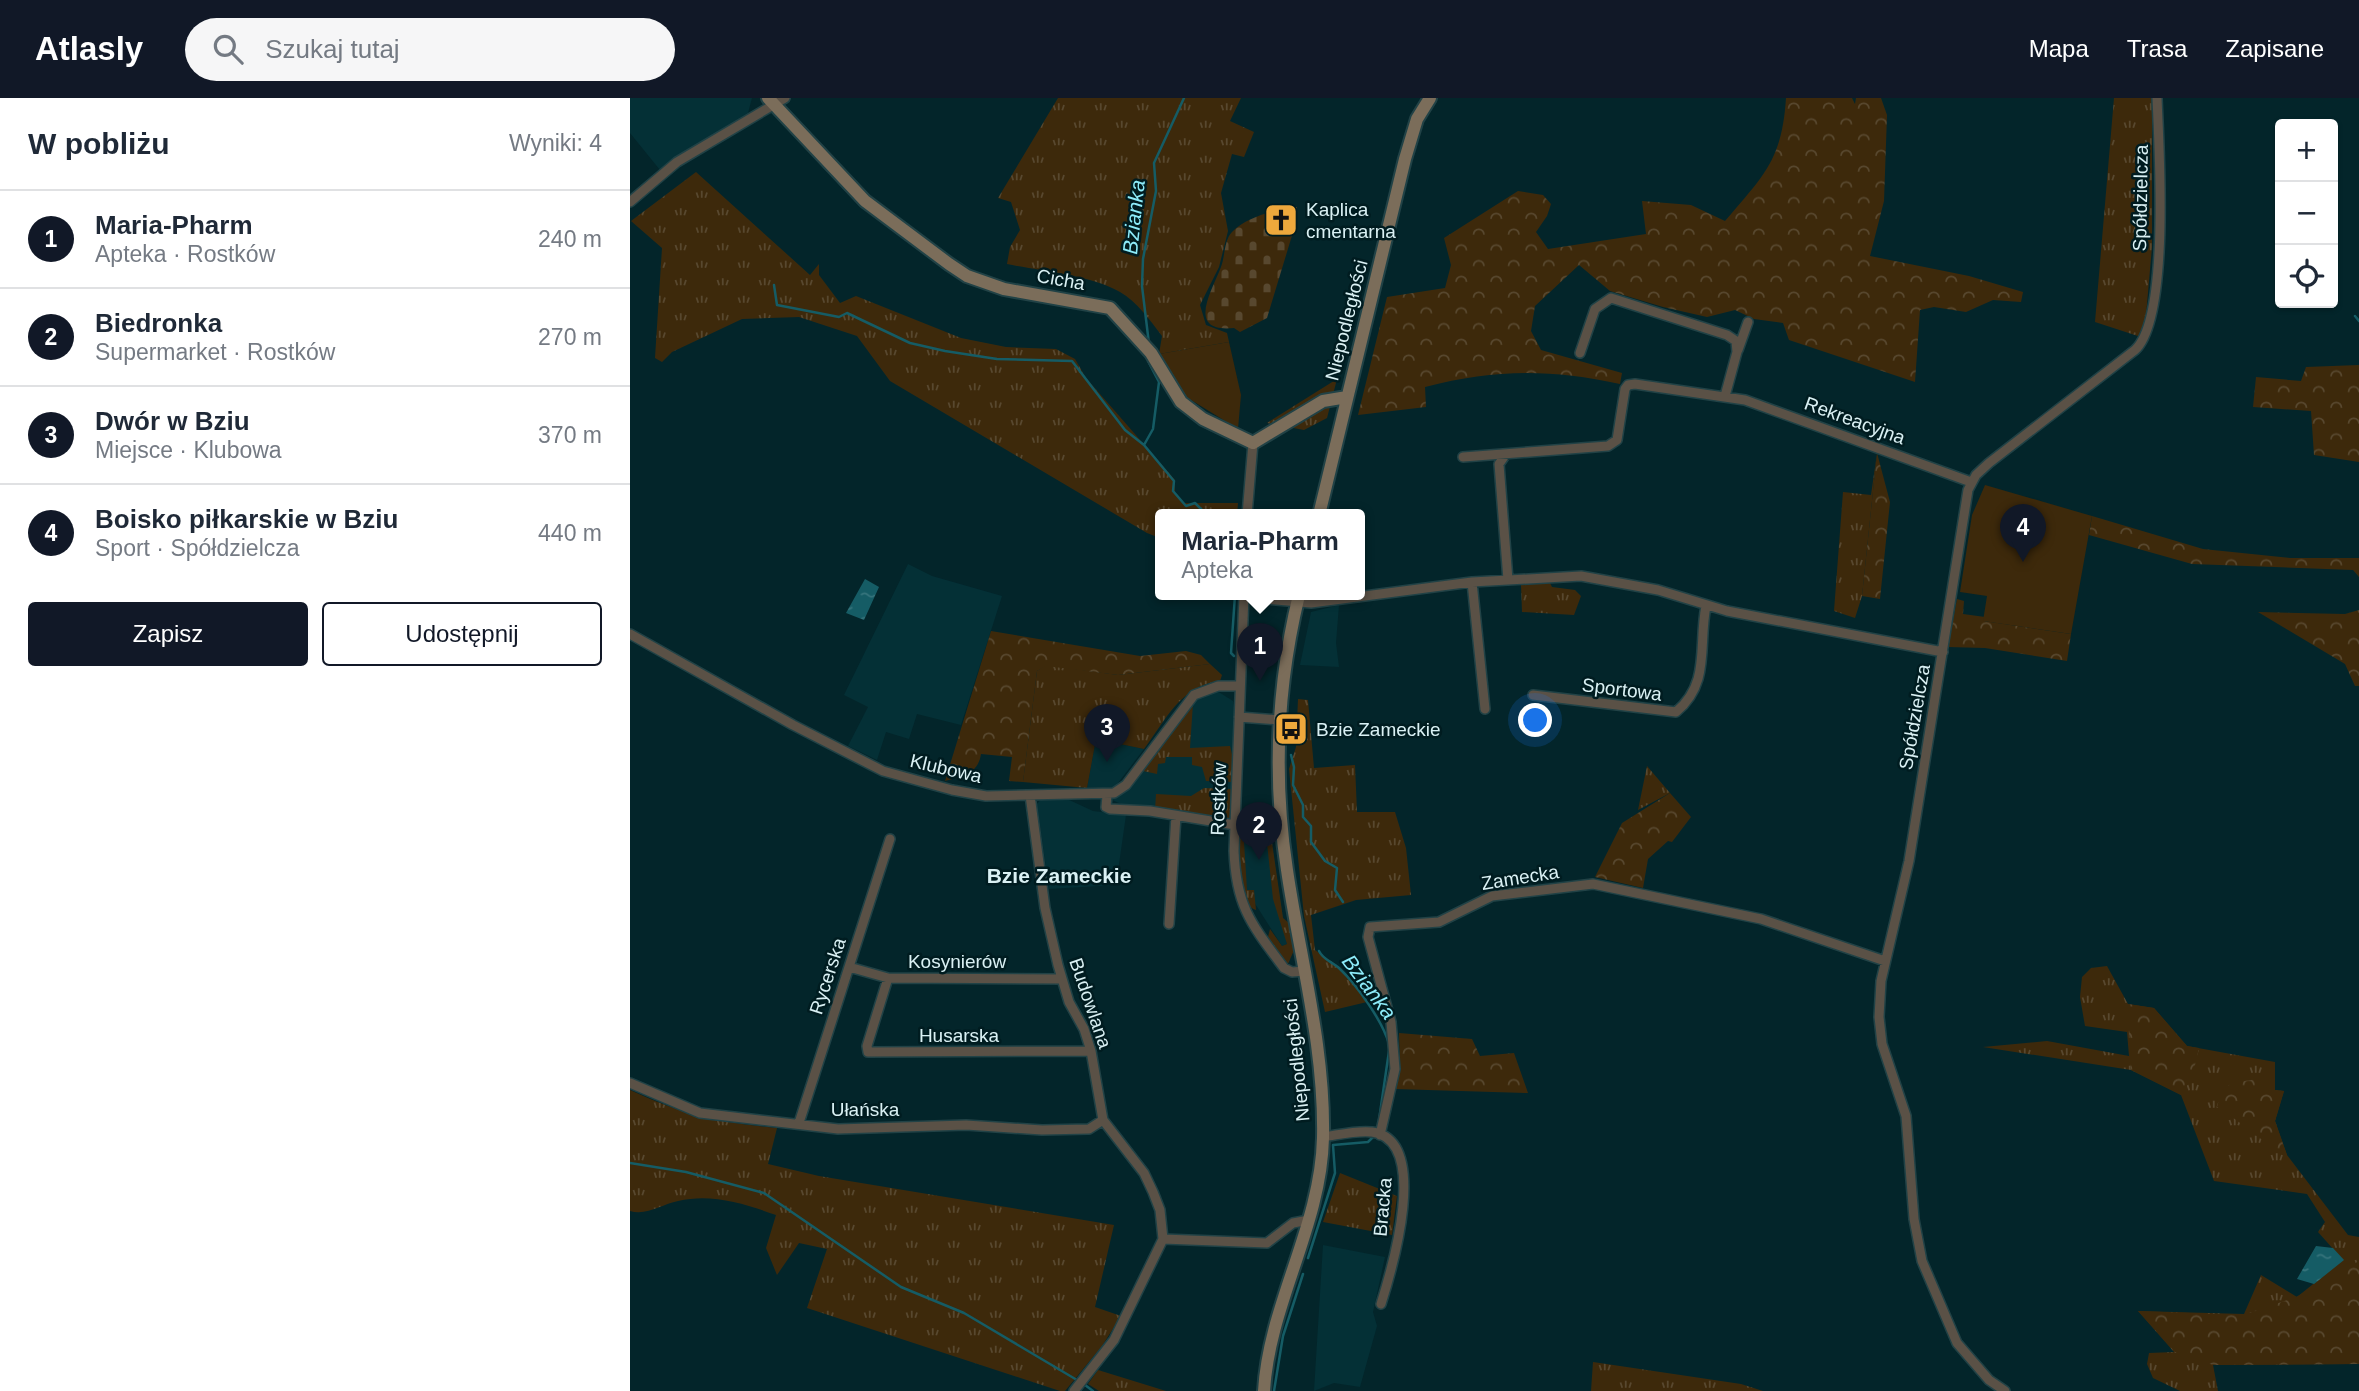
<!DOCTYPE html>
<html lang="pl">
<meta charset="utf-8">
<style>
body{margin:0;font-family:Helvetica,sans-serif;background:#f6f6f7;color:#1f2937}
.controls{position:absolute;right:21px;top:21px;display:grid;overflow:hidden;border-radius:7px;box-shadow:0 2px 5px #0004}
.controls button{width:63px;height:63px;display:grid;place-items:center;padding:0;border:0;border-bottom:2px solid #e0e1e3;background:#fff;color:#1f2937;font:35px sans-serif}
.you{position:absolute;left:906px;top:623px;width:24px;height:24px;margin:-18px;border:5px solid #fff;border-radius:50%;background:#1a73e8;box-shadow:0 0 0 10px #1a73e833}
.badge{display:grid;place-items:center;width:46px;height:46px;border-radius:50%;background:#111827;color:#fff;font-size:23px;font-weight:700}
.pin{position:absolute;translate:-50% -58px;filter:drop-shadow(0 2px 4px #0008)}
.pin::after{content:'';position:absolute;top:37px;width:24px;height:21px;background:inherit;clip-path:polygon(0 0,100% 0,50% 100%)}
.popup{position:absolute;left:525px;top:411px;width:210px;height:91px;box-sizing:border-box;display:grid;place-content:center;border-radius:7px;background:#fff;filter:drop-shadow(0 2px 5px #0005);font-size:23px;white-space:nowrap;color:#747a83}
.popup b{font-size:26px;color:#1f2937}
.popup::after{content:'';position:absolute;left:50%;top:100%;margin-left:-14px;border:14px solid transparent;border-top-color:#fff}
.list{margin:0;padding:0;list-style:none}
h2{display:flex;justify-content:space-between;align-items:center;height:91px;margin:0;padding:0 28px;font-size:30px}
h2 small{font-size:23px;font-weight:400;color:#747a83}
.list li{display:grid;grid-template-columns:46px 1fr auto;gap:21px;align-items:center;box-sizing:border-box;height:98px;padding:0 28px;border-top:2px solid #e0e1e3}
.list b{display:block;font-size:26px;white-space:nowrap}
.list p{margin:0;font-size:23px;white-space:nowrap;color:#747a83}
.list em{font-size:23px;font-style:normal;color:#747a83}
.actions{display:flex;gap:14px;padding:21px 28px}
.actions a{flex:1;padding:16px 0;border:2px solid #111827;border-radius:7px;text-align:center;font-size:24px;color:#111827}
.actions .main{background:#111827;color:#fff}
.icon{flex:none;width:38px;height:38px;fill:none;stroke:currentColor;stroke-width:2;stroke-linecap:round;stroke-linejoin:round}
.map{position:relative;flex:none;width:1729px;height:1293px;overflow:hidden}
header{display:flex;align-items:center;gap:42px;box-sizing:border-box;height:98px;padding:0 35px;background:#111827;color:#fff}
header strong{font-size:33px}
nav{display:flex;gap:38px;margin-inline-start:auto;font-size:24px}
.search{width:490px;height:63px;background:#f6f6f7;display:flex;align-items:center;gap:18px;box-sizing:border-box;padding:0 24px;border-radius:38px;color:#747a83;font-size:26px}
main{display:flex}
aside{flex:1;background:#fff}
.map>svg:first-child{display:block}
.built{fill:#043036}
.grass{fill:url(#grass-tufts)}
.forest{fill:url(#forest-crowns)}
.cemetery{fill:url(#cemetery-stones)}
.pitch{fill:#3d290b}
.water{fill:url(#water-ripples)}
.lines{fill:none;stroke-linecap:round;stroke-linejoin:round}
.stream{stroke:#155c65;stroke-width:2.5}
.street-casing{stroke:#214246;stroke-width:12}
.secondary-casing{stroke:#214246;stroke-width:16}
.street{stroke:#5a5146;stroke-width:9}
.secondary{stroke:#7b6d5a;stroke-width:12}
.labels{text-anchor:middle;stroke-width:5;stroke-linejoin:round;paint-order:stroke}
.street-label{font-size:19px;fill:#daf1f4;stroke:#001c20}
.poi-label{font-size:19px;fill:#daf1f4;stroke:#001c20;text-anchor:start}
.water-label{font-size:21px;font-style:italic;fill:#8decfa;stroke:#001c20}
.neighbourhood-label{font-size:21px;font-weight:bold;fill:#daf1f4;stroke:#001c20}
</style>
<header>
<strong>Atlasly</strong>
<div class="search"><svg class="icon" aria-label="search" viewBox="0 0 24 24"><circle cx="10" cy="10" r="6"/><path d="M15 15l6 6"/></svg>Szukaj tutaj</div>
<nav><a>Mapa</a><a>Trasa</a><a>Zapisane</a></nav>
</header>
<main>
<aside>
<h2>W pobliżu<small>Wyniki: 4</small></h2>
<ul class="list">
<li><span class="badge">1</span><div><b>Maria-Pharm</b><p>Apteka · Rostków</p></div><em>240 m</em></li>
<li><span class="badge">2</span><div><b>Biedronka</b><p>Supermarket · Rostków</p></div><em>270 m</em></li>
<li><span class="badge">3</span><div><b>Dwór w Bziu</b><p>Miejsce · Klubowa</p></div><em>370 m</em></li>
<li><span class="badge">4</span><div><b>Boisko piłkarskie w Bziu</b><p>Sport · Spółdzielcza</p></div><em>440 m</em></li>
</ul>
<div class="actions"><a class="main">Zapisz</a><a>Udostępnij</a></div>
</aside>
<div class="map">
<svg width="1729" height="1293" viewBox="0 0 1729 1293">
<defs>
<pattern id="grass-tufts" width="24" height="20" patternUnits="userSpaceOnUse" patternTransform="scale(1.75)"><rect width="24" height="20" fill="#3d290b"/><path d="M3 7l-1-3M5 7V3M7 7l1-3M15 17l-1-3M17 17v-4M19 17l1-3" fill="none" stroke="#58482f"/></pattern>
<pattern id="forest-crowns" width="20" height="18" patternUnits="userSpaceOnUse" patternTransform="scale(1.75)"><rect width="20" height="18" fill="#3d290b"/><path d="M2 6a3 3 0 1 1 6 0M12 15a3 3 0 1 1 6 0" fill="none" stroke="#58482f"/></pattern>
<pattern id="cemetery-stones" width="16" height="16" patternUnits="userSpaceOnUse" patternTransform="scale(1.75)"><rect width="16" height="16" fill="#3d290b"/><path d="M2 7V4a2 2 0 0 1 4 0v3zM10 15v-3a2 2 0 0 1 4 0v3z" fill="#58482f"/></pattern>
<pattern id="water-ripples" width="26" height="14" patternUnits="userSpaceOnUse" patternTransform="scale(1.75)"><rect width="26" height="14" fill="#155c65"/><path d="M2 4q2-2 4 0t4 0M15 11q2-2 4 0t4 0" fill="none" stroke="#36747c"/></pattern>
</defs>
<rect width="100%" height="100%" fill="#03252a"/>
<!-- built -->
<path class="built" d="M0 0H122L118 15 30 72 0 35Z
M278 466 302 478 372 498 331 627 287 616 279 641 256 634 247 662 218 648 238 609 214 597Z
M709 507 706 545 709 569 670 567 681 514Z
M587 593 603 603 605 614 601 720 500 710 480 701 499 690 565 601Z
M466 641 514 651 485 689 457 690Z
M412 700H435L463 713 496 717 486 787 419 791 407 706Z
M637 715 657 846 652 848 617 793 614 766 613 723 616 716Z
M693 1147 755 1159 743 1214 747 1228 730 1289 704 1285 684 1293Z"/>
<!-- grass -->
<path class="grass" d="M428 0H611L600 23 624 34 614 59 602 56 591 95 598 133 589 169 570 207 576 227 597 235 599 244 529 256 532 238C520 222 507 204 490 194 461 177 410 173 377 166L380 149 390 132 381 104 368 100Z
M1484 0H1522V149L1514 240 1465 224Z
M66 74 180 177 189 166V177L210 205 226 198 331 240 376 249 426 251 445 261 456 280 545 382V395L554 405H608L607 417H530V440L517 435 260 283 227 238 169 219 112 221 42 254 32 264 25 260 32 150 1 123Z
M707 281 697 320 674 332 637 325Z
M1247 355 1232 498 1225 520 1204 513 1213 394 1241 397Z
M920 485 922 489 945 492 951 498 944 517 892 514 891 487Z
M580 566 592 577 590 583C551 587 535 623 514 651L466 641 457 690 393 684 407 573 416 567 488 577Z
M668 601 678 602 684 670 725 667 727 714H765L776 750 781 797 726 802 681 817 685 852 711 870 737 904 695 914 674 818 659 671 666 649Z
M563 605 560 650 600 648 604 665 601 684 576 683 572 669 562 667V659H536L535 665 528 666 527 676 513 673Z
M1017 668 1040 695 1008 712Z
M574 690 603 691 599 723 525 712 526 696 561 698Z
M616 713 614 744 617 792H624L626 812C600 804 611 738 611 717Z
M634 717H638L653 820 660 826 665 850 657 868 638 839 640 831 652 848 657 846 643 801Z
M1477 868 1498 906 1524 910 1557 948 1645 964V992L1654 993 1645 1023 1657 1057 1718 1137 1729 1139V1266L1583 1267 1588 1293H1550L1523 1280 1517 1266 1519 1255 1544 1254 1508 1213 1614 1216 1631 1177 1667 1199 1713 1162 1688 1134 1695 1124 1677 1096 1584 1083 1551 997 1501 972 1353 949 1417 943 1499 958 1497 934 1455 928 1450 899 1452 879 1461 870Z
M0 992C56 1018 87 1024 147 1030L138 1066 189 1078 484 1127 465 1209 491 1218 472 1248 435 1293H430L177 1210 197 1151 169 1145 147 1177 136 1150 146 1117C115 1106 82 1095 48 1103 32 1106 17 1118 0 1113Z
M710 1075 767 1098 762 1137 693 1124Z
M963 1264 1111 1286 1133 1293H961Z
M468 1272 536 1293H469L458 1286Z"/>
<!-- forest -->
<path class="forest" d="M1156 0H1222L1225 6 1226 0H1251L1257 17 1254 103 1240 158 1339 178 1393 194 1391 204 1363 202 1336 214 1304 209 1290 212 1285 284 1159 242 1153 225 1124 221 1105 212 1077 219 1033 209 980 193 949 167 905 208 901 233 911 252 992 275 990 286C920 271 865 271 795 289L796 309 728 317 757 199 815 190 821 167 814 140 888 93 913 97 921 106 917 118 906 134 918 151 1016 136 1012 103 1061 107 1095 123C1134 77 1152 62 1156 0Z
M1729 267V364L1684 357 1681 313 1623 309 1626 279 1671 283 1676 269Z
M1247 355 1260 404 1250 501 1232 498Z
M1462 418 1573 451 1660 460H1729V479L1723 472 1562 466 1459 437Z
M1327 501 1334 503 1333 516 1355 519 1354 523 1441 536 1437 563 1355 550 1318 549Z
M1729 512V588H1725L1715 566 1628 514 1715 516Z
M361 533 510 558 556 553 571 557 580 566 488 577 416 568 407 573 393 684 379 683 382 659 351 656C348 676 333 678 315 683Z
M1040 695 1061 719 1042 744 1038 743 1018 761 1013 790 965 779 992 725Z
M1498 906 1524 910 1557 948 1569 950 1562 980 1551 997 1501 972Z
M769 935 842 941 850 958 884 955 898 995 765 991 770 971Z
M1641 979 1645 992 1654 993 1645 1023 1657 1057C1634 1047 1611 1023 1587 1009L1590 998 1601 985Z
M1729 1163V1266L1583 1267 1545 1254 1508 1213 1614 1217 1666 1199Z"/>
<!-- cemetery -->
<path class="cemetery" d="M667 109V121L637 220 610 234 604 230C555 235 582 193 591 169 595 159 594 142 602 134 618 118 646 112 667 109Z"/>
<!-- pitch -->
<path class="pitch" d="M599 244 611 297 608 331 553 297 529 256Z
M1355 387 1462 418 1441 536 1353 523 1357 498 1330 494 1342 417Z"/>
<!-- water -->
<path class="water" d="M235 481 249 489 234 522 216 515Z
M1686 1148 1703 1150 1714 1162 1684 1186 1667 1181Z"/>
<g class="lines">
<!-- stream -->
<path class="stream" d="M144 187 147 207 209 219 217 215 280 245 315 253 367 261 442 263 495 332 514 347
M1725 218 1729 223
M519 246 512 188 513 161 526 93 524 65 554 0
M518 263 529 284 523 331 514 347 544 383 543 393 556 408 565 405 572 412V417
M604 558 601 555 605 497
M661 657 664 669 663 687 673 707V719L681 728V744L695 763 707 770 705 792 713 804
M689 853C693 862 703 864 710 871 727 887 753 924 759 946
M749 1022 759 953
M0 1065 56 1074 134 1095 271 1189 334 1215 447 1282
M678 1160 705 1075 703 1047 738 1044 743 1039
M455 1287 463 1293
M644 1293 653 1238 673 1176"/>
<defs>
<path id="street" d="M0 104 47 64 155 0
M1108 252 1118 224
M950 255 965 211 981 200 1097 237 1106 243 1107 254 1095 298
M876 356 869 366 878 482
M833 359 978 348 987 342 995 291 998 287 1005 286 1115 302 1341 384
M617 417 623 345
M842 484 855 611
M614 497 604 753C606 809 622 827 654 870L662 874 675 873
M613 499 681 505 842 484 951 478 1028 492 1097 513 1313 554
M0 536 163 627 253 673 322 692 356 698 484 695 496 687 564 597 588 588H610
M903 597 1046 614C1081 585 1068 547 1076 508
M609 619 650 622
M400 697 415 810 428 867 439 904 454 931 461 953 473 1022 514 1075 523 1094 530 1112 533 1141 484 1242 444 1293
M477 697 476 709 480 711 520 713 605 727
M539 826 546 718
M219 869 258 880
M432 881 258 880 237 948 238 954 461 953
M0 985 70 1015 208 1031 336 1027 412 1032 459 1031 473 1022
M169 1025 260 741
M750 1037 765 971 761 924 738 839 740 829 809 824 862 798 963 786 1131 821 1255 863
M693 1039C708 1037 727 1032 742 1034 801 1042 762 1171 751 1206
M533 1141 637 1145 663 1125 679 1122
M1375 1293 1359 1282 1327 1245 1292 1163 1284 1121 1276 1018 1252 946 1249 919 1251 883 1279 763 1338 392 1346 377 1359 365 1505 252C1540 220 1529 50 1527 0"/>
<path id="secondary" d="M138 0 235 103 319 166 337 178 374 191 480 210 521 255 551 304 573 321 623 345 693 303 717 299
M689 417 775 61 787 21 800 0
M634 1293C639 1206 691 1128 693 1040 695 949 670 861 657 772 643 681 647 587 669 497"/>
</defs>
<!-- street casing -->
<use href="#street" class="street-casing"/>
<!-- secondary casing -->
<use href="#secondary" class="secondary-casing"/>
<!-- street -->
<use href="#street" class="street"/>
<!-- secondary -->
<use href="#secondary" class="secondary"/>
</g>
<!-- icons -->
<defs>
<symbol id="church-square" viewBox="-11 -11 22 22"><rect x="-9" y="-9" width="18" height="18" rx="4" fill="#eea83c" stroke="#001c20"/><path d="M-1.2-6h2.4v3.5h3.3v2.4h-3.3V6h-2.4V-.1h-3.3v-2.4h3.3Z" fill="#111"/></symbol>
<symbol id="bus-square" viewBox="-11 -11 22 22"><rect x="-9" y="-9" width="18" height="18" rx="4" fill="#eea83c" stroke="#001c20"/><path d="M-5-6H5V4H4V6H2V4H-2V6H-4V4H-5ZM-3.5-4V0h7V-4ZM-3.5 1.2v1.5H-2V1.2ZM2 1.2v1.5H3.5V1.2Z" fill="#111"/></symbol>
</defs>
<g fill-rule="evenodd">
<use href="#church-square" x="632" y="103" width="38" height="38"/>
<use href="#bus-square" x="642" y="612" width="38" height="38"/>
</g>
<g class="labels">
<!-- street labels -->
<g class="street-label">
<text transform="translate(1510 100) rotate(-89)" y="7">Spółdzielcza</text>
<text transform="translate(431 181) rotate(10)" y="7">Cicha</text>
<text transform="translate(716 222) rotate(-76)" y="7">Niepodległości</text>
<text transform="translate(1225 322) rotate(20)" y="7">Rekreacyjna</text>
<text transform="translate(992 591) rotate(7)" y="7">Sportowa</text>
<text transform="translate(1284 619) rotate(-80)" y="7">Spółdzielcza</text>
<text transform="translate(316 670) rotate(13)" y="7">Klubowa</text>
<text transform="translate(588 701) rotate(-88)" y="7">Rostków</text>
<text transform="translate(890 779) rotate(-9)" y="7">Zamecka</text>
<text x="327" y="870">Kosynierów</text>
<text transform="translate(197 878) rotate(-72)" y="7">Rycerska</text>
<text transform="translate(461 905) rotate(71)" y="7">Budowlana</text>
<text x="329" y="944">Husarska</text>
<text transform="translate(666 962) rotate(-96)" y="7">Niepodległości</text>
<text x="235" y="1018">Ułańska</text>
<text transform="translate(752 1109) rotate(-85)" y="7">Bracka</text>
</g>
<!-- poi labels -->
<g class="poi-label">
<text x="676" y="118">Kaplica<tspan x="676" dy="22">cmentarna</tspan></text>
<text x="686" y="638">Bzie Zameckie</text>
</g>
<!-- water labels -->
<g class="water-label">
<text transform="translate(504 119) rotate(-84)" y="7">Bzianka</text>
<text transform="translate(739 889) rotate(53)" y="7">Bzianka</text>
</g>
<!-- neighbourhood labels -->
<g class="neighbourhood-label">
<text x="429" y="785">Bzie Zameckie</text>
</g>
</g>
</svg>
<div class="controls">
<button>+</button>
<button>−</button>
<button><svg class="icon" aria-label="locate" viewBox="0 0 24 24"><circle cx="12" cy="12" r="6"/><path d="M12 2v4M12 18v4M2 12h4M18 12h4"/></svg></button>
</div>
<div class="you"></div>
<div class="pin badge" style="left:630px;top:583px">1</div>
<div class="popup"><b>Maria-Pharm</b>Apteka</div>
<div class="pin badge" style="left:629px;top:762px">2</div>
<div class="pin badge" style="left:477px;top:664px">3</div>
<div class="pin badge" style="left:1393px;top:464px">4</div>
</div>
</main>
